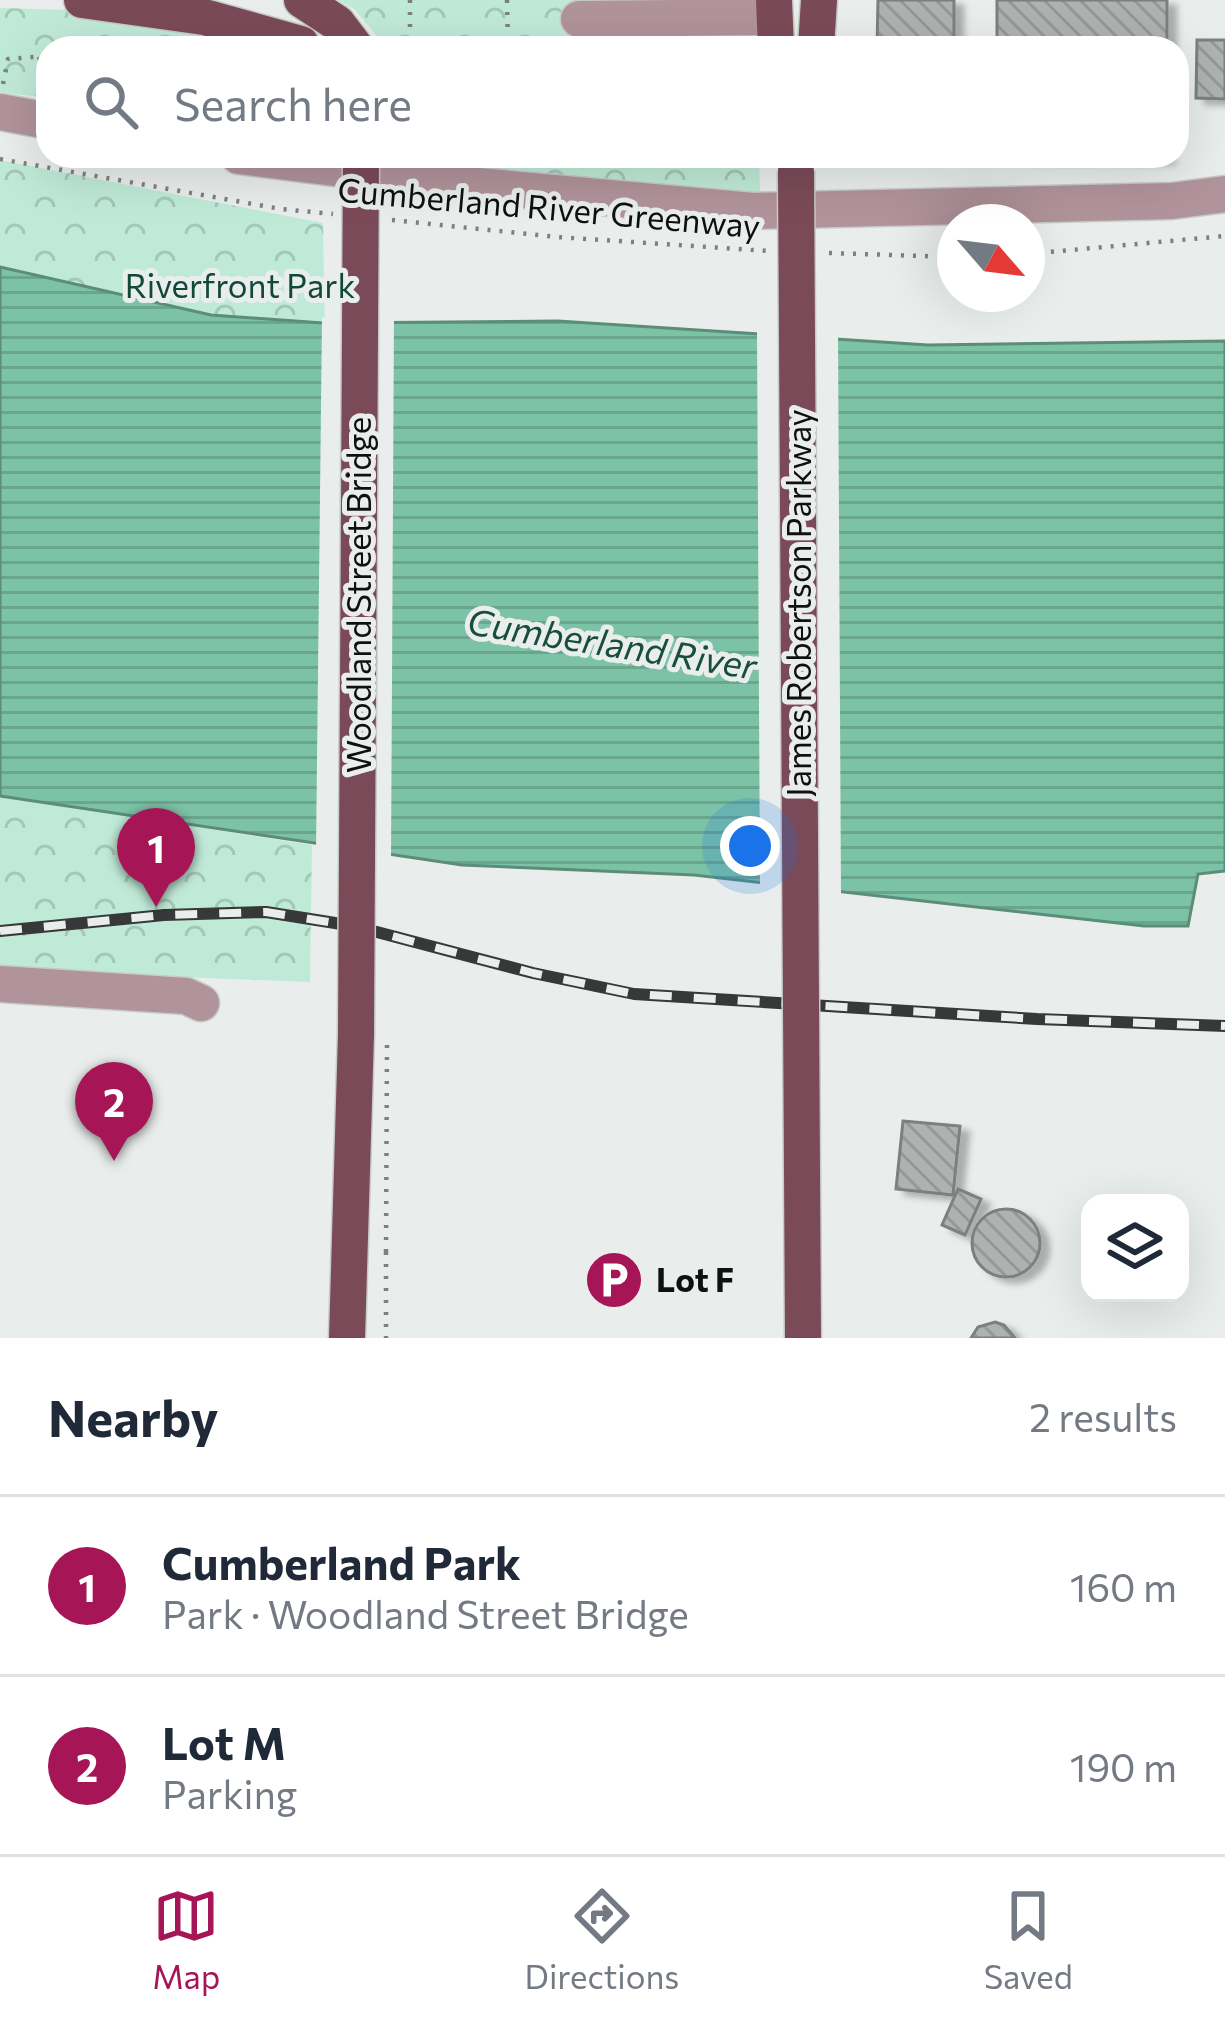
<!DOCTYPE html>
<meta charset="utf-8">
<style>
body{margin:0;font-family:Commissioner,sans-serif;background:#f6f6f7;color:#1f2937}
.controls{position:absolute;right:36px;bottom:36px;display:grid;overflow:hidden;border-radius:24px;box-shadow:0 12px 48px #0002}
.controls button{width:108px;height:108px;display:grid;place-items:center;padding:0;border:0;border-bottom:3px solid #e0e1e3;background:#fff;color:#1f2937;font:60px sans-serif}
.compass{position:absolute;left:937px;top:204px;width:108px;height:108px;border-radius:50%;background:#fff;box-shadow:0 12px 48px #0002;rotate:118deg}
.you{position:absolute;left:750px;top:846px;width:42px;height:42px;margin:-30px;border:9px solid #fff;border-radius:50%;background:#1a73e8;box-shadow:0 0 0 18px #1a73e833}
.badge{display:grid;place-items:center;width:78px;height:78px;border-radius:50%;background:#a61555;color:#fff;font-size:39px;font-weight:700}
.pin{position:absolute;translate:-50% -99px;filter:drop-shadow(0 3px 6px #0008)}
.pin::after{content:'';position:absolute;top:63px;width:42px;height:36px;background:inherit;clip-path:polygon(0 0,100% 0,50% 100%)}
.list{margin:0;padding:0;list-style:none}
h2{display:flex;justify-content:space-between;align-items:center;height:156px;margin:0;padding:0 48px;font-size:51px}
h2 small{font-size:39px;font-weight:400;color:#747a83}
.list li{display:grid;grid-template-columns:78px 1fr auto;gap:36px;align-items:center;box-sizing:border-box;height:180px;padding:0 48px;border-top:3px solid #e0e1e3}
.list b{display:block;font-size:45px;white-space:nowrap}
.list p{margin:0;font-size:39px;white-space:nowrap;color:#747a83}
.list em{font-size:39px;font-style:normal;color:#747a83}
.icon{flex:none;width:66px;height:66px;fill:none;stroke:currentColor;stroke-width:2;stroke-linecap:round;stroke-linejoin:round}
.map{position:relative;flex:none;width:1225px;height:1338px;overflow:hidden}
.search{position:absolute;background:#fff;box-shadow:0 12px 48px #0002;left:36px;right:36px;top:36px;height:132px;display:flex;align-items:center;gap:30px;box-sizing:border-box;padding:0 42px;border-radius:36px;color:#747a83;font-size:45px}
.sheet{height:516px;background:#fff}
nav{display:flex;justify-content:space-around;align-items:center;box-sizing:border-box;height:168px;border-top:3px solid #e0e1e3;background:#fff;font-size:33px;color:#747a83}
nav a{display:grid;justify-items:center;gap:6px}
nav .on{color:#a61555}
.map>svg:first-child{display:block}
.park{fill:url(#park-crowns)}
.water{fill:url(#water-rules);stroke:#5b8d79;stroke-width:3}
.pier{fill:#e9eeec}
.building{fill:url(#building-back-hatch);stroke:#7b807e;stroke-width:3;filter:url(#shadow)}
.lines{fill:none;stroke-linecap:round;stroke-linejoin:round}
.minor-casing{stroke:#c6cbc9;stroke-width:39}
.major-casing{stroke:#c6cbc9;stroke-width:39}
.path{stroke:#7d807f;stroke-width:4.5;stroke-dasharray:3 9;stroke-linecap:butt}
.minor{stroke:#b1939b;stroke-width:36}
.major{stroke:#7b4a58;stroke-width:36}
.rail-casing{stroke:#373938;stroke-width:12}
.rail{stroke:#e9eeec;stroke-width:8;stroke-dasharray:22;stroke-linecap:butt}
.major-bridge-casing{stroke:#c6cbc9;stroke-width:39;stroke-linecap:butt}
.path-bridge{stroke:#7d807f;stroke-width:4.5;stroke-dasharray:3 9;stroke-linecap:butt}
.major-bridge{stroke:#7b4a58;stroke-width:36}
.labels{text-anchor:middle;stroke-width:10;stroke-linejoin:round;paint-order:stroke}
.street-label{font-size:33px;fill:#0f1110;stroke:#e9eeec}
.park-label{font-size:33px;fill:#104937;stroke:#e9eeec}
.poi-label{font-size:33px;font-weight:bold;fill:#0f1110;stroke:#e9eeec;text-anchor:start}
.water-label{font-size:36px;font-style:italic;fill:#174f3c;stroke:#e9eeec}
</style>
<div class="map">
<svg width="1225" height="1338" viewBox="0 0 1225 1338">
<defs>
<pattern id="park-crowns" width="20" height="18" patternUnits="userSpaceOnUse" patternTransform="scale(3)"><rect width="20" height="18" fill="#c0ead8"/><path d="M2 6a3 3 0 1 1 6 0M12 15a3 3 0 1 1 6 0" fill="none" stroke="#a4c8b8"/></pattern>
<pattern id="water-rules" width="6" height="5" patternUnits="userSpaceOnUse" patternTransform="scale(3)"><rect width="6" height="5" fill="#7cc2a6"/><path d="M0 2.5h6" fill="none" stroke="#6aa68e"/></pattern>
<pattern id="building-back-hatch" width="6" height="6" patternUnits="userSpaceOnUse" patternTransform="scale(3)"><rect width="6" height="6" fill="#aeb3b1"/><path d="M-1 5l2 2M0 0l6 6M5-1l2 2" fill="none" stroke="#949997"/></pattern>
<filter id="shadow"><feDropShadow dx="9" dy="5.5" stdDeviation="3" flood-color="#0004"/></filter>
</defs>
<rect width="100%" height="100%" fill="#e9eeec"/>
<!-- park -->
<path class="park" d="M338 0H752L754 48H387L354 9Z
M0 8 107 11 270 48H48V98L0 92Z
M397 156H759L760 192 735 190 733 195 396 171Z
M0 160 323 223 326 389 0 302Z
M0 796 312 845 310 982 0 970Z"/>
<!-- water -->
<path class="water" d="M0 267 211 315 323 323 558 321 928 345 1225 341V871L1198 874 1188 926H1144L694 875 462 865 0 796Z"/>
<!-- pier -->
<path class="pier" d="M394 315 391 861 316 851 322 317Z
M757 328 838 333 841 897 760 888Z"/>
<!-- building -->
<path class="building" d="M878 0H954V48H877Z
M997 0H1167V48H997Z
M1197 40H1225V99L1196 98Z
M996 156H1166V158Z
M903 1121 960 1126 953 1195 896 1189Z
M958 1189 981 1199 965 1235 942 1225Z
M972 1243a34 34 0 1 1 68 0a34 34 0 1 1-68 0Z
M995 1322 1004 1325 1015 1338H971L978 1327Z"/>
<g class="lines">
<defs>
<path id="minor" d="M579 19 774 17
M0 112 48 121
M239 156 478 186 753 211 1172 201 1225 194
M0 984 186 996 201 1003"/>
<path id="major" d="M82 0 204 17 301 44
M302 0 337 23 356 48
M774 0 776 48
M816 48 819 0
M347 1338 356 1034"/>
</defs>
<!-- minor casing -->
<use href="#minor" class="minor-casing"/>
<!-- major casing -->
<use href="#major" class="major-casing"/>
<!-- path -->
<path class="path" d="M410 0V48
M507 0 508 48
M39 57 47 87
M3 84 8 59 48 56
M0 159 281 209 333 214
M392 220 557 237 769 251
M829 253 955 257
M1027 254 1225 236
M386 1252V1338"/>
<!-- minor -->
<use href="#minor" class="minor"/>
<!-- major -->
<use href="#major" class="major"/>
<defs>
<path id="rail" d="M0 931 164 915 266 912 354 926 533 973 634 994 1037 1019 1225 1026"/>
</defs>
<!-- rail casing -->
<use href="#rail" class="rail-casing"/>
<!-- rail -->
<use href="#rail" class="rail"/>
<defs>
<path id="major-bridge" d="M796 171 803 1338
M356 1034 361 156"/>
</defs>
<!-- major-bridge casing -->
<use href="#major-bridge" class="major-bridge-casing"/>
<!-- path-bridge -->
<path class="path-bridge" d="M386 1252 387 1038"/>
<!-- major-bridge -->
<use href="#major-bridge" class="major-bridge"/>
</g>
<!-- icons -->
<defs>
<symbol id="parking-disc" viewBox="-11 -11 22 22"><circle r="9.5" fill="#a61555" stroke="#e9eeec"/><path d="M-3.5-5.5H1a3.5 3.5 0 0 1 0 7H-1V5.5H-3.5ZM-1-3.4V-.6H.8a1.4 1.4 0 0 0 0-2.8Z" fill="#fff"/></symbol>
</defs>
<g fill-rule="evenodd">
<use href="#parking-disc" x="581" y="1247" width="66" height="66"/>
</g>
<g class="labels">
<!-- street labels -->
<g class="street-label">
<text transform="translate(549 208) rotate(5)" y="12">Cumberland River Greenway</text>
<text transform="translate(359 595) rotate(-90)" y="12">Woodland Street Bridge</text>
<text transform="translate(799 603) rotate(-90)" y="12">James Robertson Parkway</text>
</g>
<!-- park labels -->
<g class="park-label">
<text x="240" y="298">Riverfront Park</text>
</g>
<!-- poi labels -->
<g class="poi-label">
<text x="656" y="1292">Lot F</text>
</g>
<!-- water labels -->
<g class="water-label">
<text transform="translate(612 644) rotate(9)" y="13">Cumberland River</text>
</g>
</g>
</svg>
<div class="controls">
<button><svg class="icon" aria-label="layers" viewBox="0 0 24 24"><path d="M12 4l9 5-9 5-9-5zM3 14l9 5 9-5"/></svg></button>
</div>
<svg class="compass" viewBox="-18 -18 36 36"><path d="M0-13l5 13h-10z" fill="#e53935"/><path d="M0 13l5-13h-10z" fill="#747a83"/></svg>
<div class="you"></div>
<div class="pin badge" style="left:156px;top:907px">1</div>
<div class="pin badge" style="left:114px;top:1161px">2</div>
<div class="search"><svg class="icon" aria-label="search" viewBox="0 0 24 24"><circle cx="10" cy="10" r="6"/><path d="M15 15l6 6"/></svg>Search here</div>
</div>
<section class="sheet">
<h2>Nearby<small>2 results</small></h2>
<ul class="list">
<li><span class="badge">1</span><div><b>Cumberland Park</b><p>Park · Woodland Street Bridge</p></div><em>160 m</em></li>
<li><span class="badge">2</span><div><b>Lot M</b><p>Parking</p></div><em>190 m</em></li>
</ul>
</section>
<nav>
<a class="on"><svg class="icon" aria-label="map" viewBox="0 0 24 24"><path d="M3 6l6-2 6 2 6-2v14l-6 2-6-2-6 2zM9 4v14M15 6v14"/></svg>Map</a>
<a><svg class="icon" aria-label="directions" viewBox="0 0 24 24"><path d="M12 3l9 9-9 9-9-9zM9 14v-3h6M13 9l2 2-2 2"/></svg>Directions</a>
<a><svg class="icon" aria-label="saved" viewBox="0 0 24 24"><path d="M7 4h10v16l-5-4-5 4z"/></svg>Saved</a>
</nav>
